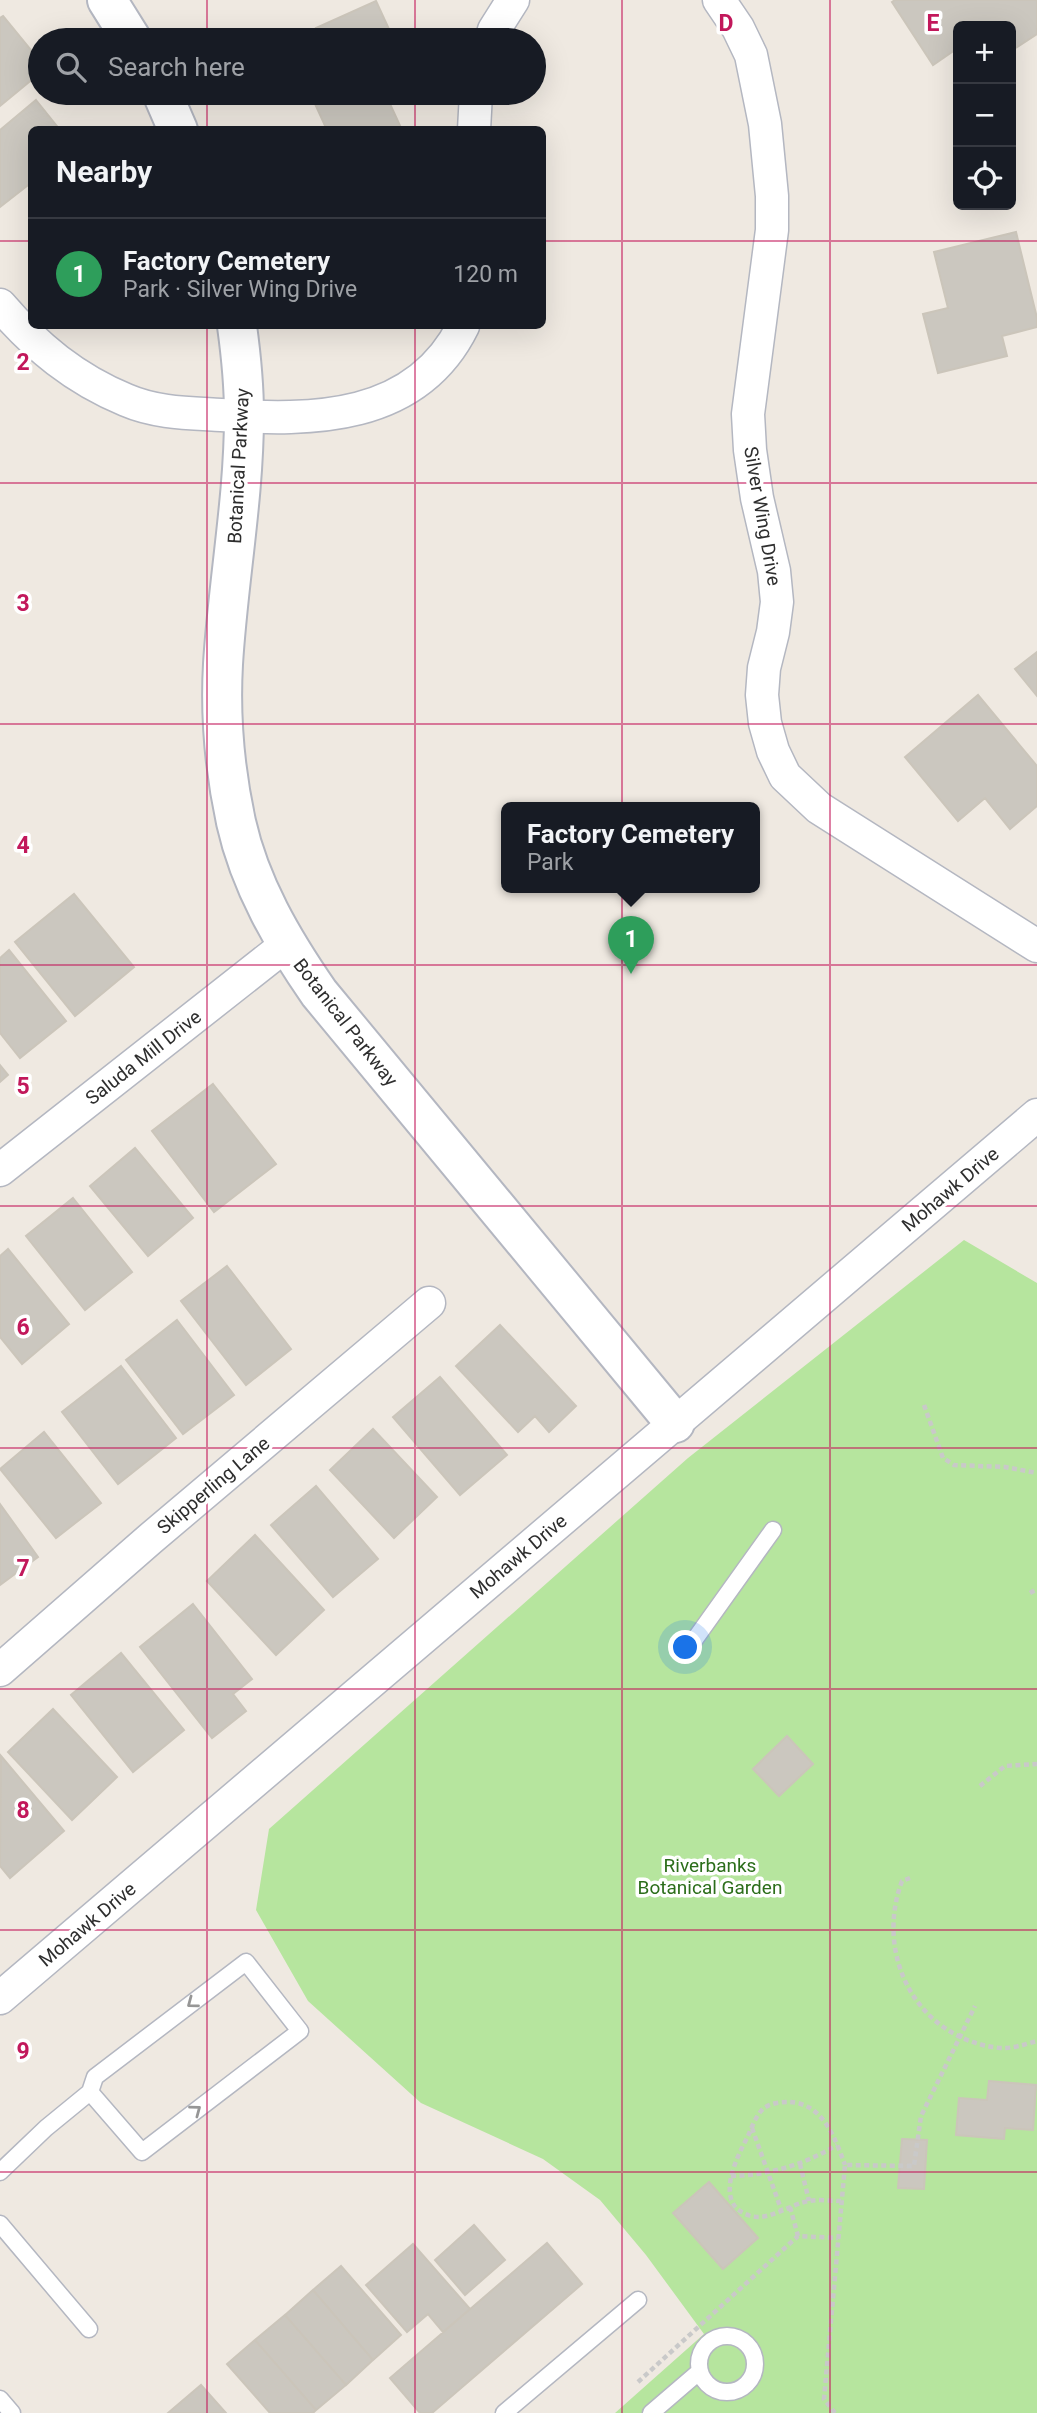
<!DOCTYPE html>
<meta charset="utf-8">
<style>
body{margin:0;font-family:Roboto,sans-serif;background:#20242c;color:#f1f3f6}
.controls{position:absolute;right:21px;top:21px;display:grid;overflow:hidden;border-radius:10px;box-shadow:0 7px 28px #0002}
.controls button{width:63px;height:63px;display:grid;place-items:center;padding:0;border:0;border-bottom:2px solid #363941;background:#171b24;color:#f1f3f6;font:35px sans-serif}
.you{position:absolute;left:686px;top:1648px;width:24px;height:24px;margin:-18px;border:5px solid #fff;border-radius:50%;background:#1a73e8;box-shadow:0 0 0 10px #1a73e833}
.badge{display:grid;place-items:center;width:46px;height:46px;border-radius:50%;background:#0f766e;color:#fff;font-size:23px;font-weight:700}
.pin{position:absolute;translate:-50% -58px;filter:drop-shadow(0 2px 4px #0008)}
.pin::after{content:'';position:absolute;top:37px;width:24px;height:21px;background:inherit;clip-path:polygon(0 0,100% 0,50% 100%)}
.popup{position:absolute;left:501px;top:802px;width:259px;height:91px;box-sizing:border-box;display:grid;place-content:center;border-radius:10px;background:#171b24;filter:drop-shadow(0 2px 5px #0005);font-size:23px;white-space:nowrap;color:#9ea1a6}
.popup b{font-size:26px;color:#f1f3f6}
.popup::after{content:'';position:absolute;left:50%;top:100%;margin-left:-14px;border:14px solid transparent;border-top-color:#171b24}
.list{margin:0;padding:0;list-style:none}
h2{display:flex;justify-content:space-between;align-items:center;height:91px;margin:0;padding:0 28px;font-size:30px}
h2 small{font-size:23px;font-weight:400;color:#9ea1a6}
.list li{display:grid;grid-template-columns:46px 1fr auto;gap:21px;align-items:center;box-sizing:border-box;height:112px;padding:0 28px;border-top:2px solid #363941}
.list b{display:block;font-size:26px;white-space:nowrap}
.list p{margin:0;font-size:23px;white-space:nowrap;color:#9ea1a6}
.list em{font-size:23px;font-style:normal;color:#9ea1a6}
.icon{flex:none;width:38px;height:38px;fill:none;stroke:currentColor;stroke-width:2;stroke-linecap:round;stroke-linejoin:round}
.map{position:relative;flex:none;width:1037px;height:2413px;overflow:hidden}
.search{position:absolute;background:#171b24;box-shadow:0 7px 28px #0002;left:28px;top:28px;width:518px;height:77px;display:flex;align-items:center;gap:18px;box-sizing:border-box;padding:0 24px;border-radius:38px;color:#9ea1a6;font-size:26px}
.panel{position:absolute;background:#171b24;box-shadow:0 7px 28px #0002;left:28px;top:126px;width:518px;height:203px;border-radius:10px}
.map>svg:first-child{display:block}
.green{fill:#b6e59e}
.building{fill:#cbc7bf;stroke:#cbc5ba;stroke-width:2}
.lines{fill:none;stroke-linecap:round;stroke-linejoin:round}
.service-casing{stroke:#b4b7c1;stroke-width:19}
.minor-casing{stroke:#b4b7c1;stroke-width:35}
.tertiary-casing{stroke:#b4b7c1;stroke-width:42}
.path{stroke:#c9c9c9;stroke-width:4.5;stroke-dasharray:5 3.5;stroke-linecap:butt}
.service{stroke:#fff;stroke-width:16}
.minor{stroke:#fff;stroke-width:32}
.tertiary{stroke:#fff;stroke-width:38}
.oneway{stroke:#969696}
.grid{fill:none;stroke:#c2185b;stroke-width:2;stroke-opacity:0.55}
.labels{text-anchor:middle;stroke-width:7;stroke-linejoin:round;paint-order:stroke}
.street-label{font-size:19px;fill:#2e2e2e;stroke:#fff}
.park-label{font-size:19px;fill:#2c6e1b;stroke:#fff}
.grid-label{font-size:23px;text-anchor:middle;font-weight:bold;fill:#c2185b;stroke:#fff;stroke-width:7;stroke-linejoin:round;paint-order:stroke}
</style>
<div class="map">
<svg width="1037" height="2413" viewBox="0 0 1037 2413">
<rect width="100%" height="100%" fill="#efe9e1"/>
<!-- green -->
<path class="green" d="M964 1240 1037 1283V2413H615L704 2334 646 2255 600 2200 543 2159 421 2103 308 2001 256 1910 269 1829 688 1458Z"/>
<!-- building -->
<path class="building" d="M895 0H1037V34L1011 51V26H958V55L955 50 933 65 892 2Z
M376 1 394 40H322L316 28Z
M3 16 40 61V73L0 106V18Z
M310 93H385L402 130H327Z
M36 100 60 130H32V182L0 207V130Z
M1016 232 1037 318V327L1002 336 1007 356 938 373 923 314 948 308 934 252Z
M1037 652V696L1015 669Z
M978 695 1037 766V806L1010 829 985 798 958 821 905 757Z
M74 894 134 967 75 1016 15 942Z
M9 950 66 1021 20 1058 0 1033V958Z
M0 1065 8 1075 0 1082Z
M213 1084 276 1164 214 1212 152 1131Z
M135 1148 193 1218 148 1256 90 1186Z
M73 1198 132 1272 85 1310 26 1236Z
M8 1249 69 1324 22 1364 0 1337V1256Z
M227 1266 291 1349 246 1385 181 1301Z
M177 1320 234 1395 183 1434 126 1360Z
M500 1325 576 1406 549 1432 535 1416 518 1432 456 1366Z
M121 1366 176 1438 118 1484 62 1412Z
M440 1377 507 1455 460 1495 393 1417Z
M373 1429 437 1497 394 1538 330 1470Z
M44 1432 101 1503 56 1538 0 1469Z
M316 1486 378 1559 333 1597 271 1525Z
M0 1504 38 1557 0 1585Z
M255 1535 324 1610 276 1655 207 1581Z
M193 1604 252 1679 233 1694 246 1711 212 1738 140 1647Z
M121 1653 184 1730 133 1772 71 1695Z
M53 1709 117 1777 72 1820 8 1752Z
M787 1736 813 1764 779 1796 753 1769Z
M1 1756 64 1831 10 1878 0 1866Z
M989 2081 1036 2085 1033 2130 1005 2128 1004 2139 956 2135 959 2098 987 2100Z
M902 2139 927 2140 924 2189 898 2188Z
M709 2182 758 2238 723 2269 673 2213Z
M474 2225 505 2260 465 2295 435 2260Z
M547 2243 582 2284 432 2413H420L390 2378Z
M413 2244 470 2309 443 2332 428 2314 407 2332 366 2285Z
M341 2266 401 2335 373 2360 313 2290Z
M313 2290 373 2360 346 2385 285 2315Z
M285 2315 346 2385 316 2410 255 2340Z
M255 2340 316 2410 313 2413H270L227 2364Z
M201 2385 226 2413H168Z"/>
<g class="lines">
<defs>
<path id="service" d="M685 1653 773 1530
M0 2172 46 2128 90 2092 142 2152 300 2031 246 1962 95 2077 90 2092
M0 2224 89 2329
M699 2364a28 28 0 1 1 56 0a28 28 0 1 1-56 0Z
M0 2399 12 2413
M504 2413 638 2300
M651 2413 700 2371"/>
<path id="minor" d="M719 0 738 28 751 55 765 124 772 196V230L748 414 750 450 757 498 774 571 777 602 773 632 764 668 762 695 765 723 773 751 785 776 819 808 1037 946
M491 40 494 30 513 0
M474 130 476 93
M0 305C36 347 75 379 126 400 156 413 188 413 221 415 312 421 416 421 463 326
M0 1170 286 945
M0 1670 150 1539 429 1303
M0 1998 1037 1115"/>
<path id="tertiary" d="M107 0 132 40
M162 93 178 130
M237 326C241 355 244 385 244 415 244 499 228 581 223 664 220 717 225 771 236 822 250 885 283 941 319 993L675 1423"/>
</defs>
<!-- service casing -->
<use href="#service" class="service-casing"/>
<!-- minor casing -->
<use href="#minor" class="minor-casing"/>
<!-- tertiary casing -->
<use href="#tertiary" class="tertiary-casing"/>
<!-- path -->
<path class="path" d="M924 1405 943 1458 954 1465 1005 1467 1037 1473
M1030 1593 1037 1589
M980 1786 1005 1766 1037 1764
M910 1878 902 1881C874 1956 917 2039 1000 2048 1012 2049 1026 2044 1037 2041
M752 2128 781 2209
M800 2164 809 2201
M731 2176C770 2175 803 2165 837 2145
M841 2201C831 2201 819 2199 809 2201 790 2204 767 2223 748 2215 713 2203 737 2157 748 2136 752 2127 756 2115 764 2108 771 2103 781 2102 789 2102 823 2103 835 2138 845 2165
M790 2207 798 2236
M638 2382 798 2236 838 2238
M835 2413 824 2399 845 2165 914 2166 921 2116 975 2006"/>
<!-- service -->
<use href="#service" class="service"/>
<!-- minor -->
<use href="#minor" class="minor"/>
<!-- tertiary -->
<use href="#tertiary" class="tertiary"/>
</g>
<!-- one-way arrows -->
<defs><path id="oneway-chevron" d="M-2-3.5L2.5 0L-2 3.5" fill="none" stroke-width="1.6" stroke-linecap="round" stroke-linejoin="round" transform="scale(1.75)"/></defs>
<g class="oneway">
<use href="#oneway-chevron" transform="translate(192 2003) rotate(143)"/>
<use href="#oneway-chevron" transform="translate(196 2110) rotate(-37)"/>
</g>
<!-- grid -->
<path class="grid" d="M207 0V40M415 0V40M622 0V2413M830 0V2413M207 93V130M415 93V130M0 241H32M542 241H1037M207 326V2413M415 326V2413M0 483H1037M0 724H1037M0 965H1037M0 1206H1037M0 1448H1037M0 1689H1037M0 1930H1037M0 2172H1037"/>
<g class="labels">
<!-- street labels -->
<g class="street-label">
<text transform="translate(238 466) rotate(-87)" y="7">Botanical Parkway</text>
<text transform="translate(763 516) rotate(80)" y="7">Silver Wing Drive</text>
<text transform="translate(346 1022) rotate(52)" y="7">Botanical Parkway</text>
<text transform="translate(143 1057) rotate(-38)" y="7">Saluda Mill Drive</text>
<text transform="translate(950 1189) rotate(-40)" y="7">Mohawk Drive</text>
<text transform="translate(213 1485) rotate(-40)" y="7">Skipperling Lane</text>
<text transform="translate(518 1556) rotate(-40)" y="7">Mohawk Drive</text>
<text transform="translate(87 1924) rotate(-40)" y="7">Mohawk Drive</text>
</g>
<!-- park labels -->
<g class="park-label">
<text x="710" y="1872">Riverbanks<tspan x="710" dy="22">Botanical Garden</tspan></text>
</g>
</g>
<g class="grid-label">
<text x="726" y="31">D</text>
<text x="933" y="31">E</text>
<text x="23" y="370">2</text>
<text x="23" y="611">3</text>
<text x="23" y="853">4</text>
<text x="23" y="1094">5</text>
<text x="23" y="1335">6</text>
<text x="23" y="1576">7</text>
<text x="23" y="1818">8</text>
<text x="23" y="2059">9</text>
</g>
</svg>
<div class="controls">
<button>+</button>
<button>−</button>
<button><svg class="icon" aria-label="locate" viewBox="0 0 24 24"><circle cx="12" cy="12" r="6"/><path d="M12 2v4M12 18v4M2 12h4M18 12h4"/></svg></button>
</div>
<div class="you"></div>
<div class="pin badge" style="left:631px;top:974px;background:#2e9e5b">1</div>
<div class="popup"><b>Factory Cemetery</b>Park</div>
<div class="search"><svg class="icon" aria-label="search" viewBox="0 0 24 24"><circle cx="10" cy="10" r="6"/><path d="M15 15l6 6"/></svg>Search here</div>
<section class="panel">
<h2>Nearby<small></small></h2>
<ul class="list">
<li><span class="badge" style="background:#2e9e5b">1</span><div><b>Factory Cemetery</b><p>Park · Silver Wing Drive</p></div><em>120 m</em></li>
</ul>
</section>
</div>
